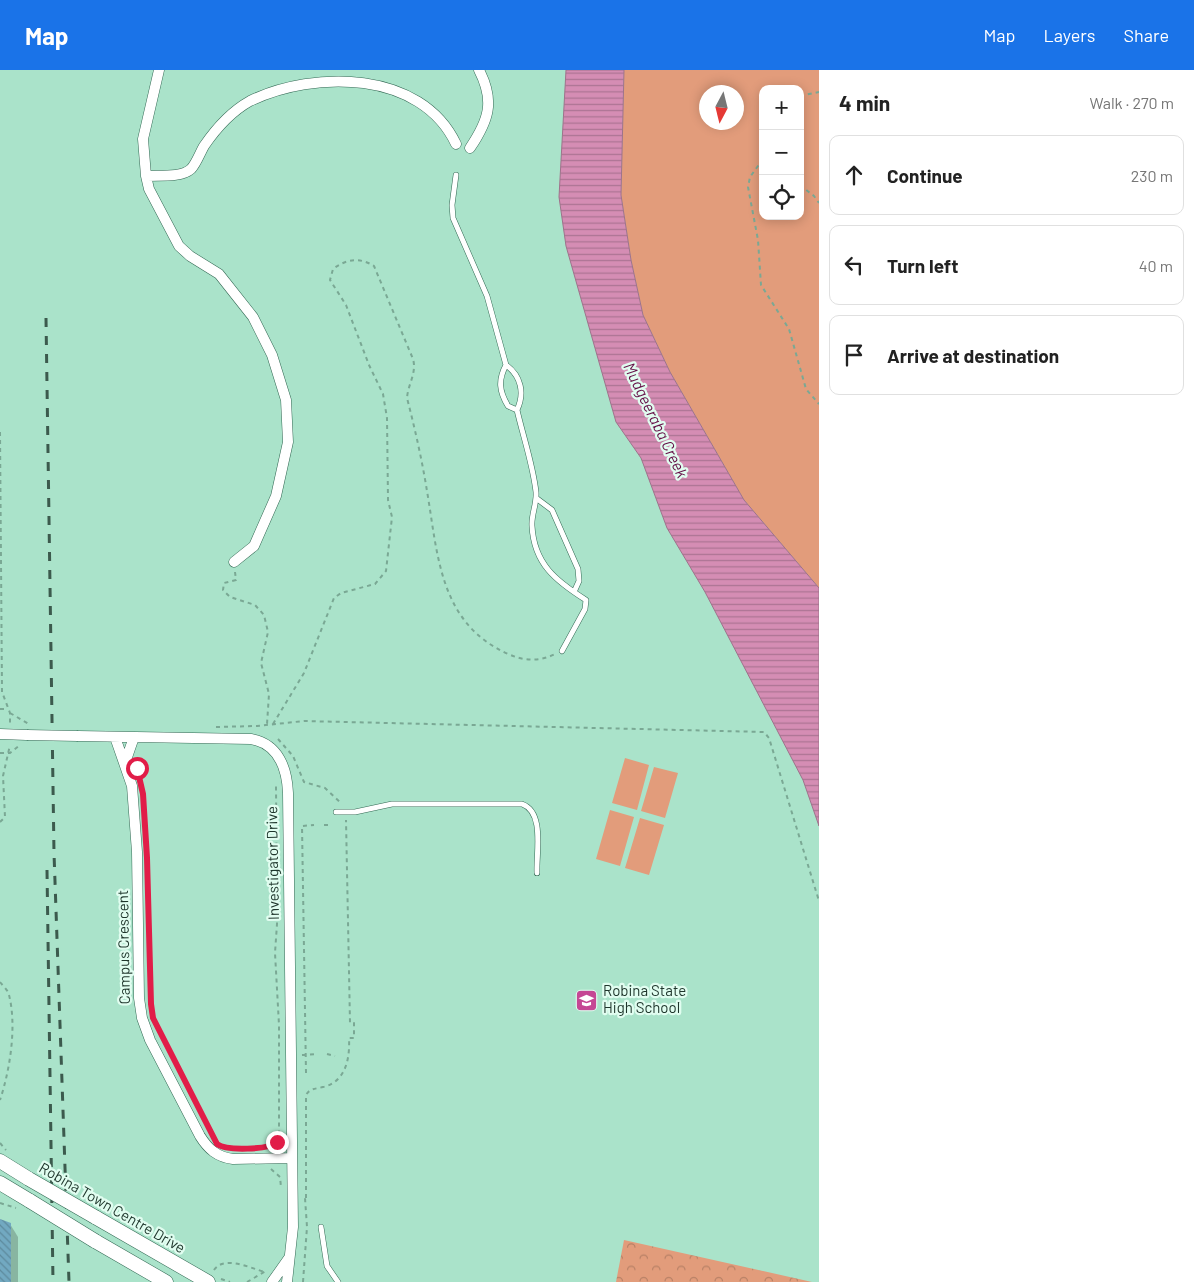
<!DOCTYPE html>
<meta charset="utf-8">
<style>
body{margin:0;font-family:Barlow,sans-serif;background:#f6f6f6;color:#222}
.controls{position:absolute;right:15px;top:15px;display:grid;overflow:hidden;border-radius:10px;box-shadow:0 2px 12px #0003}
.controls button{width:45px;height:45px;display:grid;place-items:center;padding:0;border:0;border-bottom:1px solid #e0e0e0;background:#fff;color:#222;font:25px sans-serif}
.compass{position:absolute;left:699px;top:15px;width:45px;height:45px;border-radius:50%;background:#fff;box-shadow:0 2px 12px #0003;rotate:187deg}
.stop{position:absolute;width:15px;height:15px;margin:-11px;border:4px solid #e11d48;border-radius:50%;background:#fff}
.stop.end{background:#e11d48;border-color:#fff;box-shadow:0 1px 5px #0008}
.list{margin:0;padding:0;list-style:none}
h2{display:flex;justify-content:space-between;align-items:center;height:65px;margin:0;padding:0 20px;font-size:21px}
h2 small{font-size:16px;font-weight:400;color:#767676}
.list li{display:grid;grid-template-columns:32px 1fr auto;gap:15px;align-items:center;box-sizing:border-box;height:80px;margin:0 10px 10px;padding:0 10px;border:1px solid #e0e0e0;border-radius:10px}
.list b{display:block;font-size:19px;white-space:nowrap}
.list em{font-size:16px;font-style:normal;color:#767676}
.icon{flex:none;width:28px;height:28px;fill:none;stroke:currentColor;stroke-width:2;stroke-linecap:round;stroke-linejoin:round}
.map{position:relative;flex:none;width:819px;height:1212px;overflow:hidden}
header{display:flex;align-items:center;gap:30px;box-sizing:border-box;height:70px;padding:0 25px;background:#1a73e8;color:#fff}
header strong{font-size:24px}
nav{display:flex;gap:28px;margin-inline-start:auto;font-size:18px}
main{display:flex}
aside{flex:1;background:#fff}
.map>svg:first-child{display:block}
.grass{fill:#e29c7b;fill-rule:evenodd}
.park{fill:url(#park-crowns)}
.water{fill:url(#water-rules);stroke:#9e738b}
.shadow{fill:#0003}
.building{fill:url(#building-back-hatch)}
.lines{fill:none;stroke-linecap:round;stroke-linejoin:round}
.lane-casing{stroke:#326853;stroke-width:6}
.street-casing{stroke:#326853;stroke-width:11}
.secondary-casing{stroke:#326853;stroke-width:15}
.path{stroke:#7aa894;stroke-width:2;stroke-dasharray:4 4;stroke-linecap:butt}
.lane{stroke:#fff;stroke-width:5}
.street{stroke:#fff;stroke-width:10}
.secondary{stroke:#fff;stroke-width:14}
.rail{stroke:#3c5a4d;stroke-width:3;stroke-dasharray:9 9;stroke-linecap:butt}
.street-bridge-casing{stroke:#326853;stroke-width:11;stroke-linecap:butt}
.secondary-bridge-casing{stroke:#326853;stroke-width:15;stroke-linecap:butt}
.street-bridge{stroke:#fff;stroke-width:10}
.secondary-bridge{stroke:#fff;stroke-width:14}
.route{stroke:#e11d48;stroke-width:6}
.labels{text-anchor:middle;stroke-width:4.5;stroke-linejoin:round;paint-order:stroke}
.street-label{font-size:15px;fill:#1e352b;stroke:#e1fdf0}
.poi-label{font-size:15px;fill:#1e352b;stroke:#e1fdf0;text-anchor:start}
.water-label{font-size:16px;font-style:italic;fill:#650f47;stroke:#e1fdf0}
</style>
<header>
<strong>Map</strong>
<nav><a>Map</a><a>Layers</a><a>Share</a></nav>
</header>
<main>
<div class="map">
<svg width="819" height="1212" viewBox="0 0 819 1212">
<defs>
<pattern id="park-crowns" width="20" height="18" patternUnits="userSpaceOnUse" patternTransform="scale(1.25)"><rect width="20" height="18" fill="#e29c7b"/><path d="M2 6a3 3 0 1 1 6 0M12 15a3 3 0 1 1 6 0" fill="none" stroke="#b78065"/></pattern>
<pattern id="water-rules" width="6" height="5" patternUnits="userSpaceOnUse" patternTransform="scale(1.25)"><rect width="6" height="5" fill="#d58db4"/><path d="M0 2.5h6" fill="none" stroke="#ac7493"/></pattern>
<pattern id="building-back-hatch" width="6" height="6" patternUnits="userSpaceOnUse" patternTransform="scale(1.25)"><rect width="6" height="6" fill="#72a9c1"/><path d="M-1 5l2 2M0 0l6 6M5-1l2 2" fill="none" stroke="#5d8a9d"/></pattern>
</defs>
<rect width="100%" height="100%" fill="#aae3ca"/>
<!-- grass -->
<path class="grass" d="M624 0H819V518L744 430 670 302 643 245 631 190 621 125ZM763 19H800V146H763ZM706 22H736V52H706Z
M625 688 649 695 637 740 612 733Z
M654 697 678 703 665 748 641 741Z
M610 740 634 747 620 796 596 789Z
M640 748 664 755 649 805 625 798Z"/>
<!-- park -->
<path class="park" d="M624 1170 812 1212H616Z"/>
<!-- water -->
<path class="water" d="M566 0H624L621 125 631 190 643 245 670 302 744 430 819 518V756L803 710 705 522 667 458 641 388 616 352 566 176 559 127Z"/>
<!-- shadow -->
<path class="shadow" d="M0 1151 10 1154 18 1167V1212H0Z"/>
<!-- building -->
<path class="building" d="M0 1149 11 1153V1212H0Z"/>
<g class="lines">
<defs>
<path id="lane" d="M456 105 452 135 453 148 487 226 506 295C521 306 525 323 517 340 523 366 533 395 536 422 537 434 531 445 532 456 534 494 556 511 586 530L585 539 562 581
M506 295C498 310 499 321 508 336L517 340
M536 428 552 440 578 499 579 511 574 522
M336 742H355L392 734H522C545 742 536 783 537 803
M321 1157 327 1196 338 1212"/>
<path id="street" d="M159 0 143 69 146 106C159 105 181 108 191 99 196 94 200 83 204 76 215 60 232 41 250 31 314 0 421 0 456 74
M470 78C489 50 495 31 479 0
M146 106 149 119 179 176 190 186 219 204 253 247 272 285 286 330 288 372 276 426 254 476 234 492
M0 664 27 665
M78 666 251 669C279 674 287 699 288 723L293 1157 287 1212
M115 667 132 716 137 782 139 928 142 948 150 970 200 1066C208 1079 217 1087 233 1089L291 1088
M125 693 134 667
M272 1212 289 1188"/>
<path id="secondary" d="M0 1091 29 1109
M0 1113 30 1131
M95 1147 208 1212
M95 1171 166 1212"/>
</defs>
<!-- lane casing -->
<use href="#lane" class="lane-casing"/>
<!-- street casing -->
<use href="#street" class="street-casing"/>
<!-- secondary casing -->
<use href="#secondary" class="secondary-casing"/>
<!-- path -->
<path class="path" d="M800 26 819 22
M763 89 750 107 748 117 758 170 761 215 789 259 806 319 819 334
M800 115 814 126 819 133
M0 362 2 622 10 643V653
M235 502 236 510 224 513 223 520 230 527 255 535 264 545 268 562 261 593 269 624 267 654
M0 639H8
M10 643 29 654
M273 654 304 603 334 528 341 523 375 514 386 501 392 447 388 430 387 348 383 324 369 295 346 235 330 210 333 199C346 189 360 187 374 196L413 289C417 303 408 314 407 328 415 359 422 390 427 421 438 485 439 553 508 584 524 591 539 592 555 584
M216 657 257 656 304 651 764 662 769 668 819 831
M278 669 293 686 304 712 325 718 341 733
M0 683H10L20 675
M0 752 5 747 3 706 10 675
M324 755H332
M0 912C3 916 8 920 9 925 17 956 10 1000 0 1030
M327 984 335 986
M302 985 317 984
M306 1003 302 756 314 755
M0 1073 6 1080
M271 1077 277 1073 279 1063V955L275 883 277 854 276 715
M271 1099 280 1107 281 1117
M306 1128V1025C310 1018 316 1019 323 1017 346 1012 350 988 349 968H354V953H350L346 750
M0 1133 16 1138
M214 1200C224 1185 250 1198 265 1202
M221 1209 230 1212
M247 1212 266 1201
M303 1212 307 1157 305 1128"/>
<!-- lane -->
<use href="#lane" class="lane"/>
<!-- street -->
<use href="#street" class="street"/>
<!-- secondary -->
<use href="#secondary" class="secondary"/>
<!-- rail -->
<path class="rail" d="M46 248 54 783 69 1212
M47 800 53 1212"/>
<defs>
<path id="street-bridge" d="M27 665 78 666"/>
<path id="secondary-bridge" d="M29 1109 95 1147
M30 1131 95 1171"/>
</defs>
<!-- street-bridge casing -->
<use href="#street-bridge" class="street-bridge-casing"/>
<!-- secondary-bridge casing -->
<use href="#secondary-bridge" class="secondary-bridge-casing"/>
<!-- street-bridge -->
<use href="#street-bridge" class="street-bridge"/>
<!-- secondary-bridge -->
<use href="#secondary-bridge" class="secondary-bridge"/>
</g>
<g class="lines">
<!-- route -->
<path class="route" d="M137 698 143 724 147 788 151 934 153 948 217 1074C226 1081 269 1080 277 1072"/>
</g>
<!-- icons -->
<defs>
<symbol id="school-square" viewBox="-11 -11 22 22"><rect x="-9" y="-9" width="18" height="18" rx="4" fill="#c54794" stroke="#e1fdf0"/><path d="M0-5L7-2L0 1L-7-2ZM-4 1L0 2.5L4 1V4Q0 6-4 4Z" fill="#fff"/></symbol>
</defs>
<g fill-rule="evenodd">
<use href="#school-square" x="574" y="918" width="25" height="25"/>
</g>
<g class="labels">
<!-- street labels -->
<g class="street-label">
<text transform="translate(273 793) rotate(-91)" y="5">Investigator Drive</text>
<text transform="translate(124 877) rotate(-91)" y="5">Campus Crescent</text>
<text transform="translate(112 1138) rotate(30)" y="5">Robina Town Centre Drive</text>
</g>
<!-- poi labels -->
<g class="poi-label">
<text x="603" y="926">Robina State<tspan x="603" dy="17">High School</tspan></text>
</g>
<!-- water labels -->
<g class="water-label">
<text transform="translate(656 350) rotate(64)" y="6">Mudgeeraba Creek</text>
</g>
</g>
</svg>
<div class="controls">
<button>+</button>
<button>−</button>
<button><svg class="icon" aria-label="locate" viewBox="0 0 24 24"><circle cx="12" cy="12" r="6"/><path d="M12 2v4M12 18v4M2 12h4M18 12h4"/></svg></button>
</div>
<svg class="compass" viewBox="-18 -18 36 36"><path d="M0-13l5 13h-10z" fill="#e53935"/><path d="M0 13l5-13h-10z" fill="#767676"/></svg>
<div class="stop" style="left:137px;top:698px"></div>
<div class="stop end" style="left:277px;top:1072px"></div>
</div>
<aside>
<h2>4 min<small>Walk · 270 m</small></h2>
<ul class="list">
<li><svg class="icon" aria-label="ahead" viewBox="0 0 24 24"><path d="M12 20V5M6 11l6-6 6 6"/></svg><div><b>Continue</b></div><em>230 m</em></li>
<li><svg class="icon" aria-label="left" viewBox="0 0 24 24"><path d="M17 20v-9H6M10 6l-5 5 5 5"/></svg><div><b>Turn left</b></div><em>40 m</em></li>
<li><svg class="icon" aria-label="arrive" viewBox="0 0 24 24"><path d="M6 21V4h12l-3 4 3 4H6"/></svg><div><b>Arrive at destination</b></div></li>
</ul>
</aside>
</main>
